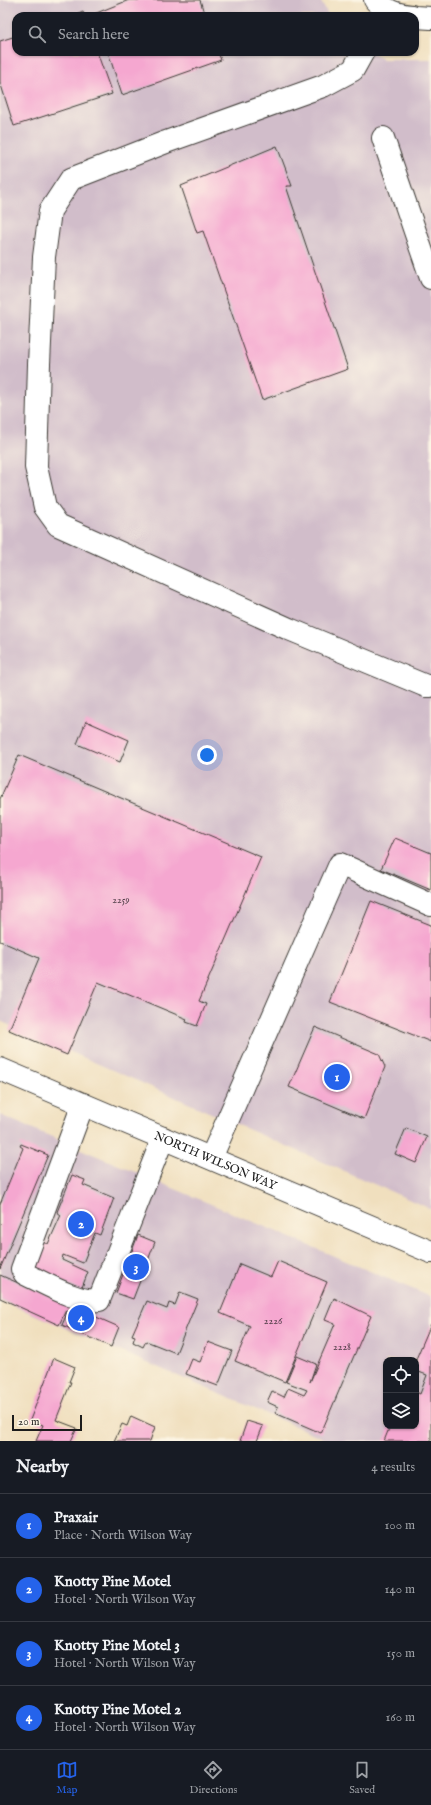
<!DOCTYPE html>
<meta charset="utf-8">
<style>
body{margin:0;font-family:"IM FELL English",serif;background:#242831;color:#f1f3f6}
.controls{position:absolute;right:12px;bottom:12px;display:grid;overflow:hidden;border-radius:8px;box-shadow:0 1px 3px #0004}
.controls button{width:36px;height:36px;display:grid;place-items:center;padding:0;border:0;border-bottom:1px solid #363941;background:#171b24;color:#f1f3f6;font:20px sans-serif}
.scale{position:absolute;left:12px;bottom:10px;width:70px;box-sizing:border-box;padding-left:4px;border:2px solid #1c1c1c;border-top:0;font-size:11px;line-height:14px;white-space:nowrap;color:#1c1c1c;-webkit-text-stroke:3px #fcf5e5;paint-order:stroke}
.you{position:absolute;left:207px;top:755px;width:14px;height:14px;margin:-10px;border:3px solid #fff;border-radius:50%;background:#1a73e8;box-shadow:0 0 0 6px #1a73e833}
.badge{display:grid;place-items:center;width:26px;height:26px;border-radius:50%;background:#2563eb;color:#fff;font-size:13px;font-weight:700}
.pin{position:absolute;translate:-50% -50%;border:2px solid #fff;box-shadow:0 1px 4px #0006}
.list{margin:0;padding:0;list-style:none}
h2{display:flex;justify-content:space-between;align-items:center;height:52px;margin:0;padding:0 16px;font-size:17px}
h2 small{font-size:13px;font-weight:400;color:#9ea1a6}
.list li{display:grid;grid-template-columns:26px 1fr auto;gap:12px;align-items:center;box-sizing:border-box;height:64px;padding:0 16px;border-top:1px solid #363941}
.list b{display:block;font-size:15px;white-space:nowrap}
.list p{margin:0;font-size:13px;white-space:nowrap;color:#9ea1a6}
.list em{font-size:13px;font-style:normal;color:#9ea1a6}
.icon{flex:none;width:22px;height:22px;fill:none;stroke:currentColor;stroke-width:2;stroke-linecap:round;stroke-linejoin:round}
.map{position:relative;flex:none;width:431px;height:1441px;overflow:hidden}
.search{position:absolute;background:#171b24;box-shadow:0 1px 3px #0004;left:12px;right:12px;top:12px;height:44px;display:flex;align-items:center;gap:10px;box-sizing:border-box;padding:0 14px;border-radius:12px;color:#9ea1a6;font-size:15px}
.sheet{height:308px;background:#171b24}
nav{display:flex;justify-content:space-around;align-items:center;box-sizing:border-box;height:56px;border-top:1px solid #363941;background:#171b24;font-size:11px;color:#9ea1a6}
nav a{display:grid;justify-items:center;gap:2px}
nav .on{color:#2563eb}
.map>svg:first-child{display:block}
.industrial{fill:#d1bdca;fill-rule:evenodd}
.building{fill:#f5a7d0}
.lines{fill:none;stroke-linecap:round;stroke-linejoin:round}
.minor-casing{stroke:#3c3934;stroke-width:24}
.major-casing{stroke:#3c3934;stroke-width:24}
.minor{stroke:#fff;stroke-width:22}
.major{stroke:#fff;stroke-width:22}
.labels{text-anchor:middle;stroke-width:4;stroke-linejoin:round;paint-order:stroke}
.number-label{font-size:10px;fill:#523f49}
.street-label{font-size:12px;fill:#1c1c1c;stroke:#fcf5e5}
</style>
<div class="map">
<svg width="431" height="1441" viewBox="0 0 431 1441">
<rect width="100%" height="100%" fill="#fcf5e5"/>
<filter id="ink" filterUnits="userSpaceOnUse"><feTurbulence type="fractalNoise" baseFrequency=".025" numOctaves="2"/><feDisplacementMap in="SourceGraphic" scale="8" xChannelSelector="R" yChannelSelector="G"/><feConvolveMatrix kernelMatrix="1 2 1 2 8 2 1 2 1" color-interpolation-filters="sRGB"/></filter>
<filter id="wash" filterUnits="userSpaceOnUse"><feTurbulence type="fractalNoise" baseFrequency=".012" numOctaves="4" result="noise"/><feDisplacementMap in="SourceGraphic" scale="16" xChannelSelector="R" yChannelSelector="G"/><feGaussianBlur stdDeviation="0.9" result="paint"/><feColorMatrix in="noise" values="0 0 0 0 0 0 0 0 0 0 0 0 0 0 0 0 0 1.4 0 .05"/><feComposite in="paint" operator="in"/></filter>
<g filter="url(#wash)">
<rect width="100%" height="100%" fill="#f0dfbe"/>
<!-- industrial -->
<path class="industrial" d="M0 0H320L329 16H16V52H372L383 59H431V1209L0 1021Z
M0 1115 431 1297V1441H330L0 1300ZM386 1360H416V1426H386Z"/>
<g id="blocks">
<!-- building -->
<path class="building" d="M129 0H200L205 16H95L94 14Z
M83 12 85 16H73Z
M16 36V52H97L112 94 14 126 0 82V41Z
M108 52H218L221 60 122 95Z
M277 146 292 186H286L348 369 262 400 203 231 197 233 181 186Z
M86 721 129 740 120 762 77 744Z
M19 755 261 857 199 1001 206 1004 197 1026 186 1022 187 1019 98 982 67 1055 9 1030 39 958 0 941V799Z
M395 838 431 853V890L381 869Z
M371 901 431 925V1042L330 1002Z
M315 1027 379 1054 385 1067 364 1119 289 1087Z
M406 1128 427 1137 416 1163 395 1154Z
M21 1144 48 1155 0 1269V1204L23 1148 20 1146Z
M72 1175 85 1180 83 1185 114 1198 100 1235 95 1233 83 1263 63 1255 62 1260 88 1272 81 1290 29 1269 39 1241 48 1244 61 1215 57 1212Z
M138 1235 155 1242 133 1299 116 1293Z
M278 1261 327 1282 285 1382 235 1361 250 1326 220 1313 240 1264 271 1277Z
M0 1275 119 1327 111 1347 62 1325 68 1311 66 1310 59 1325 0 1298Z
M180 1292 198 1299 176 1353 146 1341 143 1347 133 1342 135 1336 132 1335 147 1301 167 1309 169 1303 175 1305Z
M334 1298 371 1316 321 1433 275 1413 278 1407 267 1402 272 1391 284 1397 288 1388 304 1395 307 1390 286 1382 297 1356 316 1364 310 1382 335 1324 325 1320Z
M431 1324V1441H384L390 1426H416V1392L420 1394 427 1375 416 1371V1359Z
M208 1342 232 1351 218 1386 186 1374 192 1359 200 1362Z
M54 1358 75 1367 69 1382H71L56 1420 77 1428 71 1441H36L43 1425 30 1420Z
M131 1416 155 1427 150 1441H114L122 1424 127 1426Z
M247 1421 263 1426 257 1441H240Z"/>
</g>
</g>
<g filter="url(#ink)">
<use href="#blocks" fill-opacity="0" stroke="#3c3934" stroke-width="1"/>
<g class="lines">
<defs>
<path id="minor" d="M375 0C385 11 397 14 411 16
M415 17 431 18
M363 52 353 70 323 86 166 142 71 179 50 211 44 257 39 364 36 467 45 507 58 525 289 629 426 686H431
M383 138 431 278
M83 1104 22 1269 25 1274C43 1282 79 1304 99 1300L163 1138
M211 1158 340 864 431 905"/>
<g id="major">
<path id="s1" d="M0 1069 431 1252"/>
</g>
</defs>
<!-- minor casing -->
<use href="#minor" class="minor-casing"/>
<!-- major casing -->
<use href="#major" class="major-casing"/>
<!-- minor -->
<use href="#minor" class="minor"/>
<!-- major -->
<use href="#major" class="major"/>
</g>
</g>
<g class="labels">
<!-- number labels -->
<g class="number-label">
<text x="121" y="903">2259</text>
<text x="273" y="1324">2226</text>
<text x="342" y="1350">2228</text>
</g>
<!-- street labels -->
<g class="street-label">
<text dy="4" stroke="none"><textPath href="#s1" startOffset="234">NORTH WILSON WAY</textPath></text>
</g>
</g>
</svg>
<div class="controls">
<button><svg class="icon" aria-label="locate" viewBox="0 0 24 24"><circle cx="12" cy="12" r="6"/><path d="M12 2v4M12 18v4M2 12h4M18 12h4"/></svg></button>
<button><svg class="icon" aria-label="layers" viewBox="0 0 24 24"><path d="M12 4l9 5-9 5-9-5zM3 14l9 5 9-5"/></svg></button>
</div>
<div class="scale">20 m</div>
<div class="you"></div>
<div class="pin badge" style="left:337px;top:1077px">1</div>
<div class="pin badge" style="left:81px;top:1224px">2</div>
<div class="pin badge" style="left:136px;top:1267px">3</div>
<div class="pin badge" style="left:81px;top:1318px">4</div>
<div class="search"><svg class="icon" aria-label="search" viewBox="0 0 24 24"><circle cx="10" cy="10" r="6"/><path d="M15 15l6 6"/></svg>Search here</div>
</div>
<section class="sheet">
<h2>Nearby<small>4 results</small></h2>
<ul class="list">
<li><span class="badge">1</span><div><b>Praxair</b><p>Place · North Wilson Way</p></div><em>100 m</em></li>
<li><span class="badge">2</span><div><b>Knotty Pine Motel</b><p>Hotel · North Wilson Way</p></div><em>140 m</em></li>
<li><span class="badge">3</span><div><b>Knotty Pine Motel 3</b><p>Hotel · North Wilson Way</p></div><em>150 m</em></li>
<li><span class="badge">4</span><div><b>Knotty Pine Motel 2</b><p>Hotel · North Wilson Way</p></div><em>160 m</em></li>
</ul>
</section>
<nav>
<a class="on"><svg class="icon" aria-label="map" viewBox="0 0 24 24"><path d="M3 6l6-2 6 2 6-2v14l-6 2-6-2-6 2zM9 4v14M15 6v14"/></svg>Map</a>
<a><svg class="icon" aria-label="directions" viewBox="0 0 24 24"><path d="M12 3l9 9-9 9-9-9zM9 14v-3h6M13 9l2 2-2 2"/></svg>Directions</a>
<a><svg class="icon" aria-label="saved" viewBox="0 0 24 24"><path d="M7 4h10v16l-5-4-5 4z"/></svg>Saved</a>
</nav>
